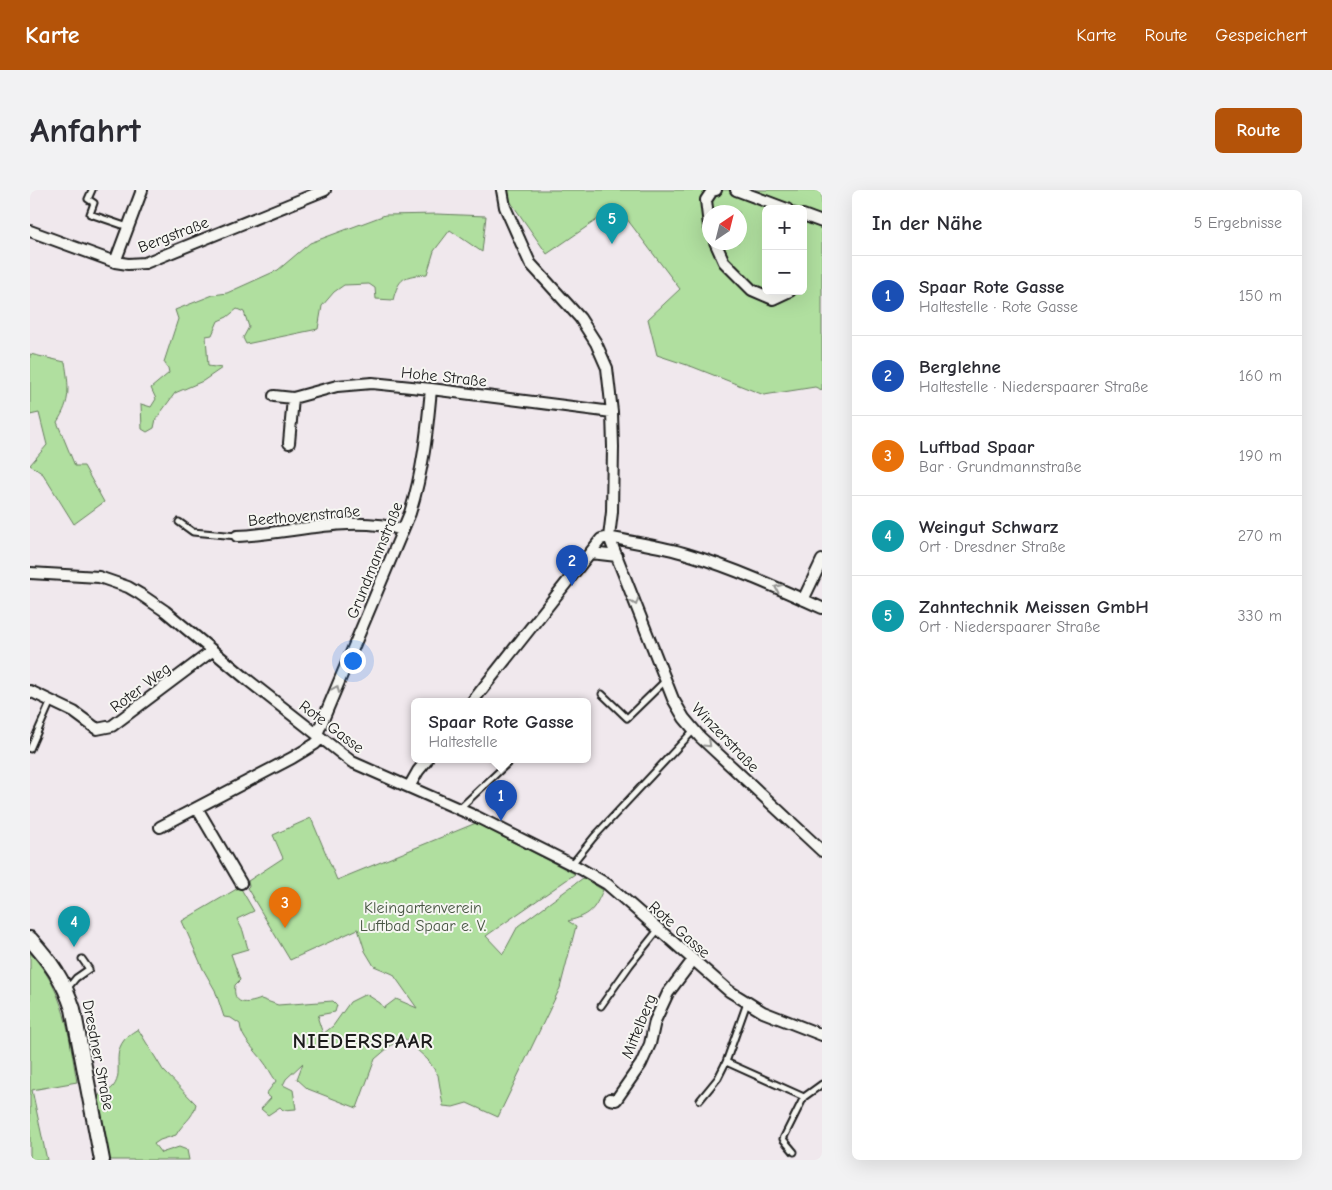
<!DOCTYPE html>
<html lang="de">
<meta charset="utf-8">
<style>
body{margin:0;font-family:"Comic Neue",sans-serif;background:#f2f2f3;color:#2b2b33}
.controls{position:absolute;right:15px;top:15px;display:grid;overflow:hidden;border-radius:8px;box-shadow:0 5px 20px #0002}
.controls button{width:45px;height:45px;display:grid;place-items:center;padding:0;border:0;border-bottom:1px solid #e1e1e2;background:#fff;color:#2b2b33;font:25px sans-serif}
.compass{position:absolute;left:672px;top:15px;width:45px;height:45px;border-radius:50%;background:#fff;box-shadow:0 5px 20px #0002;rotate:35deg}
.you{position:absolute;left:322px;top:470px;width:18px;height:18px;margin:-12px;border:4px solid #fff;border-radius:50%;background:#1a73e8;box-shadow:0 0 0 8px #1a73e833}
.badge{display:grid;place-items:center;width:32px;height:32px;border-radius:50%;background:#b45309;color:#fff;font-size:16px;font-weight:700}
.pin{position:absolute;translate:-50% -41px;filter:drop-shadow(0 1px 2px #0008)}
.pin::after{content:'';position:absolute;top:26px;width:18px;height:15px;background:inherit;clip-path:polygon(0 0,100% 0,50% 100%)}
.popup{position:absolute;left:381px;top:508px;width:180px;height:65px;box-sizing:border-box;display:grid;place-content:center;border-radius:8px;background:#fff;filter:drop-shadow(0 1px 4px #0005);font-size:16px;white-space:nowrap;color:#7c7c81}
.popup b{font-size:19px;color:#2b2b33}
.popup::after{content:'';position:absolute;left:50%;top:100%;margin-left:-10px;border:10px solid transparent;border-top-color:#fff}
.list{margin:0;padding:0;list-style:none}
h2{display:flex;justify-content:space-between;align-items:center;height:65px;margin:0;padding:0 20px;font-size:21px}
h2 small{font-size:16px;font-weight:400;color:#7c7c81}
.list li{display:grid;grid-template-columns:32px 1fr auto;gap:15px;align-items:center;box-sizing:border-box;height:80px;padding:0 20px;border-top:1px solid #e1e1e2}
.list b{display:block;font-size:19px;white-space:nowrap}
.list p{margin:0;font-size:16px;white-space:nowrap;color:#7c7c81}
.list em{font-size:16px;font-style:normal;color:#7c7c81}
.map{position:relative;flex:none;width:792px;height:970px;overflow:hidden;border-radius:8px}
header{display:flex;align-items:center;gap:30px;box-sizing:border-box;height:70px;padding:0 25px;background:#b45309;color:#fff}
header strong{font-size:24px}
nav{display:flex;gap:28px;margin-inline-start:auto;font-size:18px}
.intro{display:flex;align-items:center;justify-content:space-between;box-sizing:border-box;height:120px;padding:0 30px}
h1{margin:0;font-size:35px}
.button{padding:12px 22px;border-radius:8px;background:#b45309;color:#fff;font-size:18px;font-weight:700}
main{display:flex;gap:30px;padding:0 30px}
aside{flex:1;background:#fff;border-radius:8px;box-shadow:0 5px 20px #0002}
.map>svg:first-child{display:block}
.green{fill:#b0df9f;stroke:#667e5e;fill-rule:evenodd}
.lines{fill:none;stroke-linecap:round;stroke-linejoin:round}
.service-casing{stroke:#1c1c1c;stroke-width:9}
.minor-casing{stroke:#1c1c1c;stroke-width:14}
.secondary-casing{stroke:#1c1c1c;stroke-width:18}
.service{stroke:#f6f6f2;stroke-width:5}
.minor{stroke:#f6f6f2;stroke-width:10}
.secondary{stroke:#f6f6f2;stroke-width:14}
.oneway{stroke:#949492}
.labels{text-anchor:middle;stroke-width:4;stroke-linejoin:round;paint-order:stroke}
.street-label{font-size:16px;fill:#1c1c1c;stroke:#f6f6f2}
.park-label{font-size:16px;fill:#485643;stroke:#f6f6f2}
.district-label{font-size:21px;font-weight:bold;letter-spacing:1px;fill:#1c1c1c;stroke:#f6f6f2}
</style>
<header>
<strong>Karte</strong>
<nav><a>Karte</a><a>Route</a><a>Gespeichert</a></nav>
</header>
<div class="intro"><h1>Anfahrt</h1><a class="button">Route</a></div>
<main>
<div class="map">
<svg width="792" height="970" viewBox="0 0 792 970">
<rect width="100%" height="100%" fill="#f0e8ed"/>
<filter id="ink" filterUnits="userSpaceOnUse"><feTurbulence type="fractalNoise" baseFrequency=".02" numOctaves="2"/><feDisplacementMap in="SourceGraphic" scale="10" xChannelSelector="R" yChannelSelector="G"/><feConvolveMatrix kernelMatrix="1 2 1 2 8 2 1 2 1" color-interpolation-filters="sRGB"/></filter>
<g filter="url(#ink)">
<!-- green -->
<path class="green" d="M478 0H716L758 19H736V101H773V25L792 34V200L785 197 734 205 663 177 627 165 618 129 650 99 587 16 517 64 478 8ZM679 22H709V52H679Z
M725 0H792V28Z
M407 24 456 26 452 62 420 40 404 61 397 84C374 86 369 87 363 110L346 109 345 98 339 94 314 95 304 102 292 116 288 139 216 154 213 148 219 137 214 122 207 119 197 127 188 131 182 145 176 146 178 176 192 178 173 191 145 203 126 229 124 238 117 242 112 239 111 214 121 217 126 209 121 198 139 183 138 178 134 172 148 129 145 120 183 105 197 103 248 80 280 53 355 25Z
M0 164 35 172C39 197 41 211 27 232L45 276H54L74 312 44 334 13 284 0 275 17 255 9 223 0 225Z
M281 628 307 690 446 633 545 684 456 746 473 764 488 736 553 688 573 700C564 720 561 725 538 731L546 736 530 798 468 927 437 913 423 917 413 916 408 885 398 870 372 846 345 869 327 918 278 899 267 889 273 873 256 889 253 895 263 900 266 919 253 920 250 917 238 925 231 919 241 908 236 904 246 891C241 884 238 877 233 871 225 859 211 849 210 834L201 828 194 827 185 800 173 779 152 731 210 697 224 721 207 729 213 741 218 759 201 764 210 790 205 795C202 815 216 815 231 809L248 815 303 811 307 815 305 822 289 825 288 829 293 844 303 836 320 812 336 804 350 813 354 818 366 809 387 818 363 784 344 776 335 761 328 739 260 770 217 698 219 696 218 691 253 668 243 645Z
M0 763C36 802 38 842 47 892L2 900 17 970H0Z
M108 839 133 880 166 914C163 929 153 932 146 945L130 950 124 954 131 963 149 957 157 960 159 970H77L65 910C69 902 78 903 83 897 97 880 74 858 108 839Z"/>
<g class="lines">
<defs>
<path id="service" d="M62 0 58 9 64 13 60 24 98 37
M149 332 163 342 207 346
M572 504 597 528 635 491
M0 559 21 511
M429 619 481 570
M542 674 564 647 664 540
M37 799 46 788 59 779 52 769
M571 816 600 775 628 740
M696 872 774 907
M670 910 688 888 696 872 717 813
M764 962 753 949 774 907 792 894"/>
<path id="minor" d="M472 0 475 17 500 73 550 128 566 153 577 178 582 222 583 257 582 322 579 347
M706 0 757 19
M773 25 792 32
M679 36 676 10 682 1 686 0
M0 41 85 72 98 74 115 73 295 0
M685 52 694 72 722 100 743 109 760 101
M85 72 112 0
M244 206 263 208 307 196 342 193 401 199 582 222
M259 253 263 208
M207 346C262 344 319 324 373 340
M579 347 643 509 654 528 670 547 792 661
M579 347C605 353 631 356 657 364 704 378 748 398 792 418
M561 363 587 366
M0 383 69 387 98 397 110 404 135 421 219 491 322 572 447 627 551 679 577 694 699 801 733 822 792 845
M773 410 792 370
M0 501 44 522 67 539 82 536 182 461
M442 512 571 349 579 347
M287 544 380 323C393 281 397 243 401 199
M379 597 388 581 397 570
M167 618 211 693
M130 637 262 568 285 554 291 548
M580 909 586 910 611 874 620 854 625 831 638 803 663 770"/>
<path id="secondary" d="M0 749C20 771 34 791 43 819L72 970"/>
</defs>
<!-- service casing -->
<use href="#service" class="service-casing"/>
<!-- minor casing -->
<use href="#minor" class="minor-casing"/>
<!-- secondary casing -->
<use href="#secondary" class="secondary-casing"/>
<!-- service -->
<use href="#service" class="service"/>
<!-- minor -->
<use href="#minor" class="minor"/>
<!-- secondary -->
<use href="#secondary" class="secondary"/>
</g>
<!-- one-way arrows -->
<defs><path id="oneway-chevron" d="M-2-3.5L2.5 0L-2 3.5" fill="none" stroke-width="1.6" stroke-linecap="round" stroke-linejoin="round" transform="scale(1.25)"/></defs>
<g class="oneway">
<use href="#oneway-chevron" transform="translate(748 398) rotate(-156)"/>
<use href="#oneway-chevron" transform="translate(605 412) rotate(69)"/>
<use href="#oneway-chevron" transform="translate(306 499) rotate(-67)"/>
<use href="#oneway-chevron" transform="translate(678 554) rotate(43)"/>
</g>
</g>
<g class="labels">
<!-- street labels -->
<g class="street-label">
<text transform="translate(143 44) rotate(-21)" y="6">Bergstraße</text>
<text transform="translate(414 186) rotate(6)" y="6">Hohe Straße</text>
<text transform="translate(274 325) rotate(-5)" y="6">Beethovenstraße</text>
<text transform="translate(344 370) rotate(-68)" y="6">Grundmannstraße</text>
<text transform="translate(110 497) rotate(-37)" y="6">Roter Weg</text>
<text transform="translate(302 536) rotate(37)" y="6">Rote Gasse</text>
<text transform="translate(696 547) rotate(46)" y="6">Winzerstraße</text>
<text transform="translate(650 739) rotate(42)" y="6">Rote Gasse</text>
<text transform="translate(608 836) rotate(-68)" y="6">Mittelberg</text>
<text transform="translate(69 865) rotate(79)" y="6">Dresdner Straße</text>
</g>
<!-- park labels -->
<g class="park-label">
<text x="393" y="723">Kleingartenverein<tspan x="393" dy="18">Luftbad Spaar e. V.</tspan></text>
</g>
<!-- district labels -->
<g class="district-label">
<text x="333" y="858">NIEDERSPAAR</text>
</g>
</g>
</svg>
<div class="controls">
<button>+</button>
<button>−</button>
</div>
<svg class="compass" viewBox="-18 -18 36 36"><path d="M0-13l5 13h-10z" fill="#e53935"/><path d="M0 13l5-13h-10z" fill="#7c7c81"/></svg>
<div class="you"></div>
<div class="pin badge" style="left:471px;top:631px;background:#1a4fb4">1</div>
<div class="popup"><b>Spaar Rote Gasse</b>Haltestelle</div>
<div class="pin badge" style="left:542px;top:396px;background:#1a4fb4">2</div>
<div class="pin badge" style="left:255px;top:738px;background:#e8710a">3</div>
<div class="pin badge" style="left:44px;top:757px;background:#0f9aa8">4</div>
<div class="pin badge" style="left:582px;top:54px;background:#0f9aa8">5</div>
</div>
<aside>
<h2>In der Nähe<small>5 Ergebnisse</small></h2>
<ul class="list">
<li><span class="badge" style="background:#1a4fb4">1</span><div><b>Spaar Rote Gasse</b><p>Haltestelle · Rote Gasse</p></div><em>150 m</em></li>
<li><span class="badge" style="background:#1a4fb4">2</span><div><b>Berglehne</b><p>Haltestelle · Niederspaarer Straße</p></div><em>160 m</em></li>
<li><span class="badge" style="background:#e8710a">3</span><div><b>Luftbad Spaar</b><p>Bar · Grundmannstraße</p></div><em>190 m</em></li>
<li><span class="badge" style="background:#0f9aa8">4</span><div><b>Weingut Schwarz</b><p>Ort · Dresdner Straße</p></div><em>270 m</em></li>
<li><span class="badge" style="background:#0f9aa8">5</span><div><b>Zahntechnik Meissen GmbH</b><p>Ort · Niederspaarer Straße</p></div><em>330 m</em></li>
</ul>
</aside>
</main>
